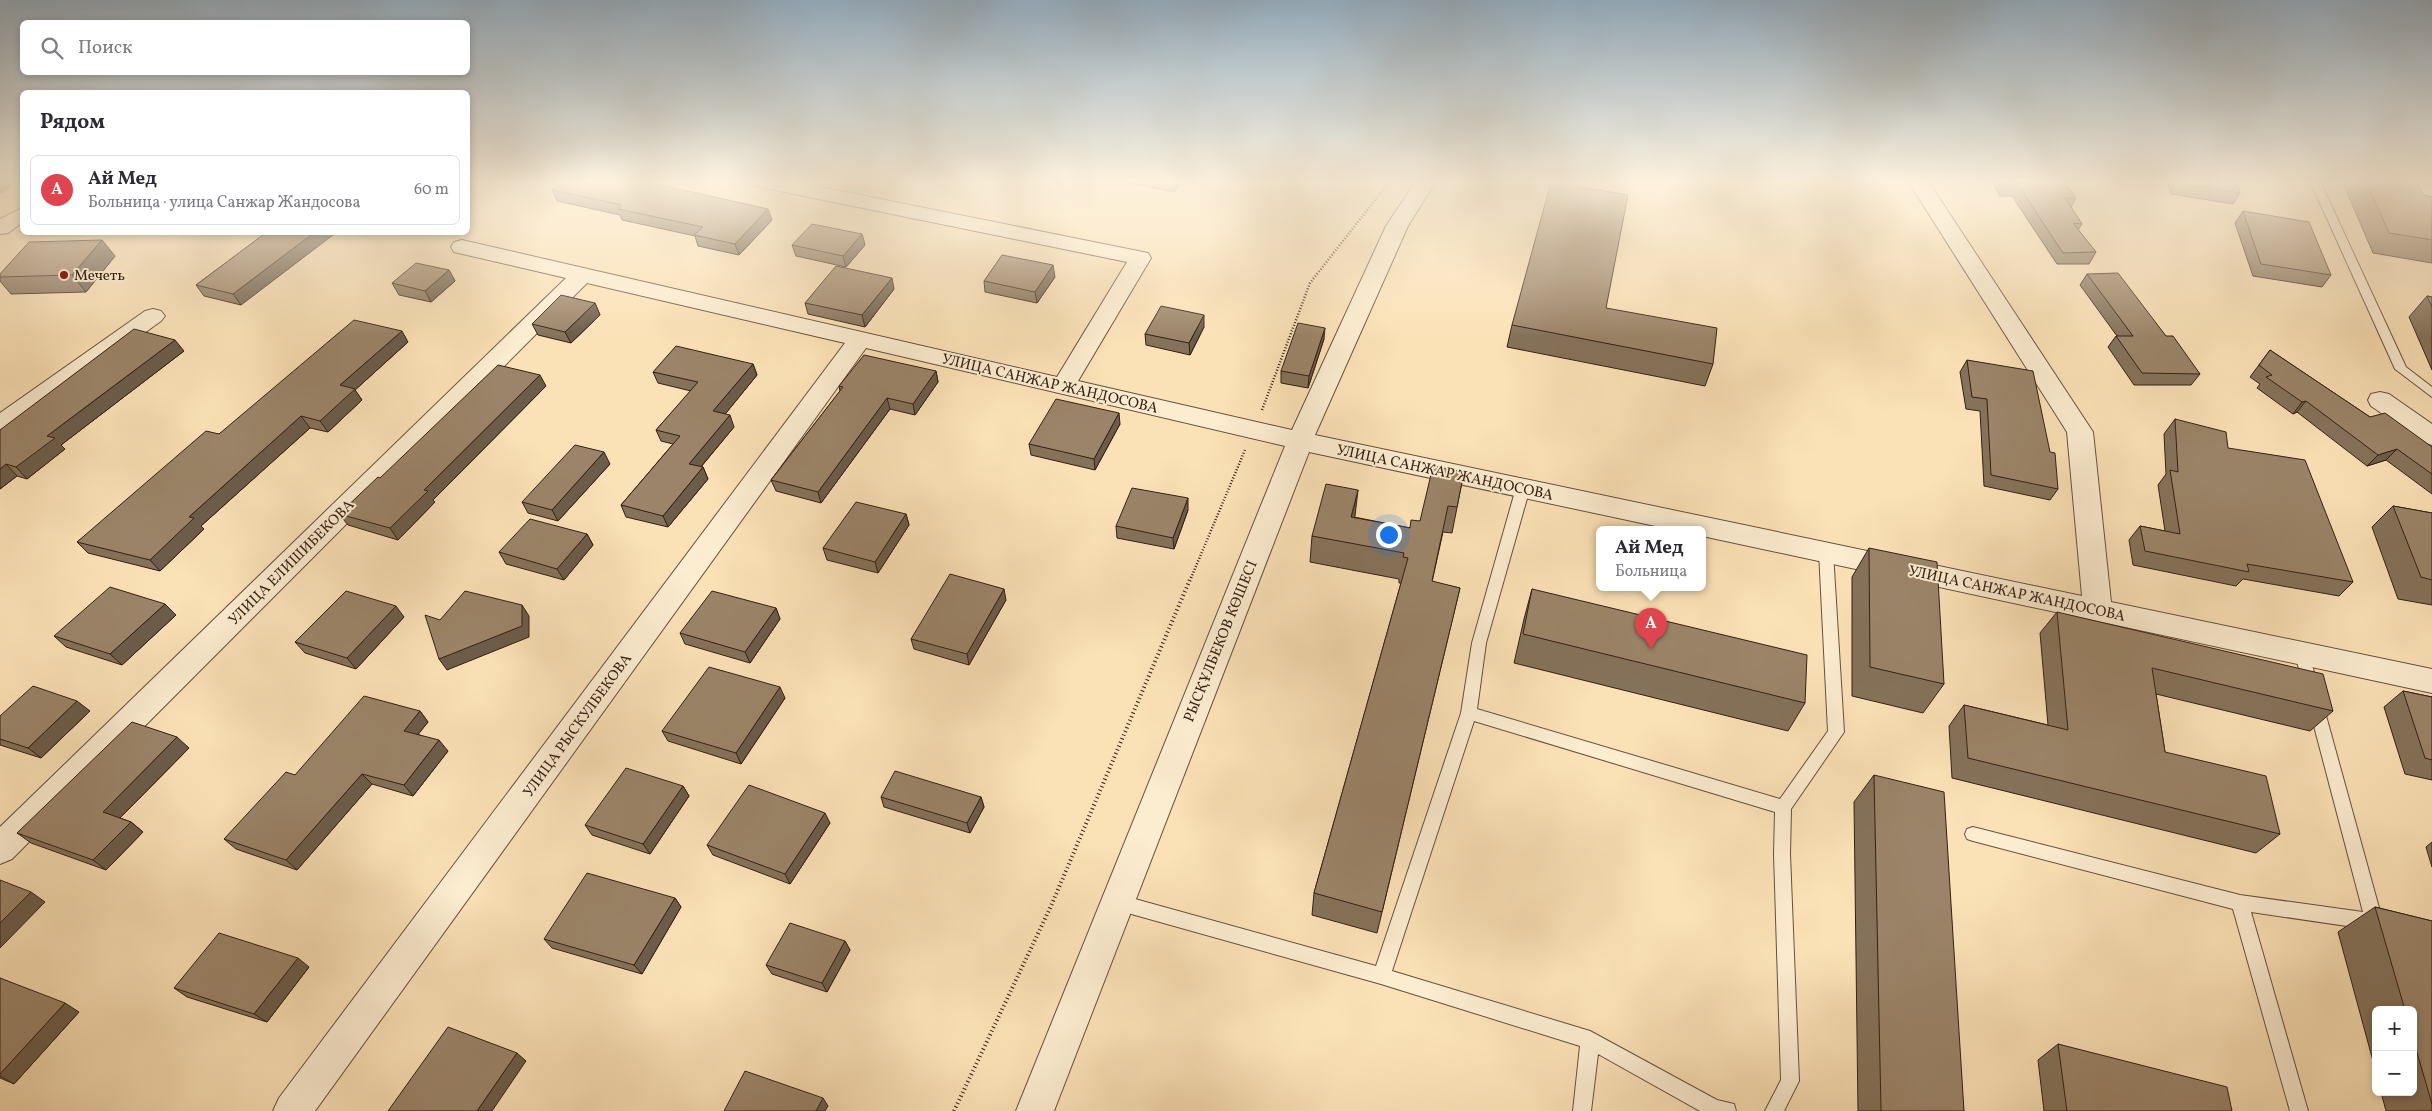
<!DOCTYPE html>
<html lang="ru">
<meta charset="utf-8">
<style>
body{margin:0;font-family:Vollkorn,serif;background:#f2f2f3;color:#2b2b33}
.controls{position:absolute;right:15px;bottom:15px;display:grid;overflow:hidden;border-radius:8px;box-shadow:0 2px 8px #0003}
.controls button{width:45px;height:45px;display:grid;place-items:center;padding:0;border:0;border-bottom:1px solid #e1e1e2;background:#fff;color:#2b2b33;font:25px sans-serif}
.you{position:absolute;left:1388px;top:534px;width:18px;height:18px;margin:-12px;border:4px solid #fff;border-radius:50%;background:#1a73e8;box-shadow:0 0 0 8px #1a73e833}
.badge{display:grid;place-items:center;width:32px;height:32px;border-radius:50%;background:#db2777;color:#fff;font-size:16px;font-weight:700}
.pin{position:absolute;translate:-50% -41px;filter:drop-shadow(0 1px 2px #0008)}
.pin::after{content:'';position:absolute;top:26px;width:18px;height:15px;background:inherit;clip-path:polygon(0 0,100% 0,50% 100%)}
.popup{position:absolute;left:1596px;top:526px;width:110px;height:65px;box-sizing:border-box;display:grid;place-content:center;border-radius:8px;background:#fff;filter:drop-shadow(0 1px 4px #0005);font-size:16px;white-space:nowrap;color:#7c7c81}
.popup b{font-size:19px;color:#2b2b33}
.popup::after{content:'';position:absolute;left:50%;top:100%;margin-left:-10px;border:10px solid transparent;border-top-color:#fff}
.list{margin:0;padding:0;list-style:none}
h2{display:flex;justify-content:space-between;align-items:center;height:65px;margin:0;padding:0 20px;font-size:21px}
h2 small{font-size:16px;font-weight:400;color:#7c7c81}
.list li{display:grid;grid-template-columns:32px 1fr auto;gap:15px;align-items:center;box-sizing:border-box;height:70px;margin:0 10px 10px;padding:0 10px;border:1px solid #e1e1e2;border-radius:8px}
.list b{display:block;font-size:19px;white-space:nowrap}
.list p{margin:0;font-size:16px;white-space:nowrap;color:#7c7c81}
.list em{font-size:16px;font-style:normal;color:#7c7c81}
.icon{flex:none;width:28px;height:28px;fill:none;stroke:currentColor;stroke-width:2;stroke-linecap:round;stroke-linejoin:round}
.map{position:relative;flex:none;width:2432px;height:1111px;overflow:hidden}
.search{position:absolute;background:#fff;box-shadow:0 2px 8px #0003;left:20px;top:20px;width:450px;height:55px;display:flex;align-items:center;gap:12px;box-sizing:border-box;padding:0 18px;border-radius:8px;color:#7c7c81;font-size:19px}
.panel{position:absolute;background:#fff;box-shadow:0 2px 8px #0003;left:20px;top:90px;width:450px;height:145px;border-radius:8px}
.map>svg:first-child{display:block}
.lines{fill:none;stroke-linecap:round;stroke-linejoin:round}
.service-casing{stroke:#66503d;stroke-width:2}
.minor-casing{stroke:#66503d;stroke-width:2}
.tertiary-casing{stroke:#66503d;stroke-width:2}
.path-far1{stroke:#341f15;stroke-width:2.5;stroke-dasharray:1 2;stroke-linecap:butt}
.path{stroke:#341f15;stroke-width:4;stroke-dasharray:1 3;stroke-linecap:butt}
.service{fill:#fcecd0;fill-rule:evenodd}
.minor{fill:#fcecd0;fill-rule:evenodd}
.tertiary{fill:#fcecd0;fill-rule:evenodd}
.wall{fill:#85725a;stroke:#341f15}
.shaded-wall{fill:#6c5c4a;stroke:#341f15}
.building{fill:#9b8469;stroke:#341f15}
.poi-dot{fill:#8f2418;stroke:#fcecd0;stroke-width:2}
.labels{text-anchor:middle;stroke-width:4;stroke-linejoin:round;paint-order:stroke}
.poi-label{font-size:15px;fill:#341f15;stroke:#fcecd0;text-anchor:start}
.street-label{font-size:15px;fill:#341f15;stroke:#fcecd0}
</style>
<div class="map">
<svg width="2432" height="1111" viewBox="0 0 2432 1111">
<rect width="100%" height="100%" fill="#fbe1b6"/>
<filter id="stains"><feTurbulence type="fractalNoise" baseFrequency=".004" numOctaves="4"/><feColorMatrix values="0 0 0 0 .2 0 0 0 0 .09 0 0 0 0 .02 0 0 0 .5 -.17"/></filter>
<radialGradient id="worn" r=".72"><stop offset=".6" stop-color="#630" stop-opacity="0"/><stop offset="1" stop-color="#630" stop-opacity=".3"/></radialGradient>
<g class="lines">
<defs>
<path id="service" d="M2310 181H2320L2406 367 2432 387V397L2395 369Z
M2416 181H2432V186L2417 183Z
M1523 483 1530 488 1486 643 1477 709 1780 799 1828 731 1819 552 1826 547 1833 552 1844 732 1791 809 1790 854 1799 1081 1784 1111H1765L1781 1080 1774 854 1775 812 1474 721 1392 971 1590 1031 1717 1100 1734 1104 1736 1111H1700L1598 1054 1591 1111H1573L1580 1046 1381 984 1117 910 1111 908 1109 902 1111 896 1117 894 1376 966 1461 713 1472 643 1516 488Z
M2302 648 2307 650 2309 654 2381 915 2387 917 2390 923 2387 929 2381 931 2251 912 2308 1111H2290L2233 909 1973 841 1967 839 1965 834 1967 829 1973 827 2240 895 2363 912 2295 654 2297 650Z"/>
<path id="minor" d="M750 181H791L1148 253 1151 258 1078 381 1292 430 1386 226 1416 181H1436L1408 226 1315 435 2082 596 2067 432 1908 181H1928L2093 432 2111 602 2432 669V693L1702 536V530H1674L1309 452 1054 1111H1016L1285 446 866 348 315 1111H273L279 1098 845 343 587 283 12 859 0 864V827L566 278 454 252 451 247 454 242 462 240 1057 377 1127 262 760 187 753 185Z
M153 309 161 311 165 316 161 321 9 431 0 434V413L145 311Z
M2380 392 2389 394 2432 424V445L2423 442 2371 406 2368 400 2371 394Z"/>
<path id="tertiary" d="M22 208V223L8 233 0 234V219Z"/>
</defs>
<!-- service casing -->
<use href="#service" class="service-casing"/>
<!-- minor casing -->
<use href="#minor" class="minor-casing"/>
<!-- tertiary casing -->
<use href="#tertiary" class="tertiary-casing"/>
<!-- path-far1 -->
<path class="path-far1" d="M1262 410 1310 283 1390 181
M1191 578 1245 450"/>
<!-- path -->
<path class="path" d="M954 1111 1051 906 1191 577"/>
<!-- service -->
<use href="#service" class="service"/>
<!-- minor -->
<use href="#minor" class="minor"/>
<!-- tertiary -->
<use href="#tertiary" class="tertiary"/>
</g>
<!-- wall -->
<path class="wall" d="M1129 181H1181L1174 192 1129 183Z
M1991 181H2064L2076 198 2071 207 2082 224 2078 230 2096 252 2089 264H2057L2012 196H2000Z
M2167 181H2236L2240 193 2233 204 2171 194Z
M2342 181H2417L2423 195 2432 197V263L2373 253Z
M552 190 772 220 739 255 698 246 695 236 622 220 620 215 557 201Z
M2243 211 2331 275 2322 287 2253 276 2235 223Z
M267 232 241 305 204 296 196 285Z
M862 234 865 245 846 267 796 256 792 245Z
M115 256 86 292 11 294 0 281V274Z
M449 270 455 281 431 302 399 295 392 283Z
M2087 274 2166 336 2200 374 2191 385H2134L2108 347 2116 336H2117L2080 285Z
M1055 277 1037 303 985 292 984 281Z
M894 289 865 327 808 314 805 303Z
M2427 296 2432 297V370L2409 317Z
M595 303 600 315 571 343 538 335 532 324Z
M1606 308 1713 364 1705 386 1507 347 1512 325Z
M1204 327 1190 355 1146 345 1145 334Z
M1324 339 1308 388 1281 383V371Z
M408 342 355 390 362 400 328 432 310 428 201 526 204 529 160 571 88 553 77 542 219 434Z
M2270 350 2370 417 2432 447V494L2386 460 2367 466 2297 412 2293 414 2257 388 2260 384 2250 377Z
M184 351 61 445 65 449 27 479 17 476 0 489V430Z
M1967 360 2058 489 2050 500 1984 486 1980 411 1966 409 1960 372Z
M753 364 757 375 725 414 734 427 701 467H703L708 479 668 527 626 517 621 505 673 444 661 441 656 430 691 391 658 383 653 372Z
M936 371 938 382 915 415 890 409 821 503 776 491 771 480 840 391 839 386Z
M546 386 433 500 435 502 398 540 348 525 339 514 380 478Z
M2175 419 2228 448 2353 582 2339 596 2243 579 2236 586 2133 565 2129 540 2140 526 2165 531 2158 485 2166 474 2164 434Z
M1120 424 1095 470 1031 455 1029 444Z
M610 464 558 521 528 513 522 502Z
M1464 472 1452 533 1443 532 1432 582 1460 588 1377 933 1312 915 1314 893 1401 583H1399V579L1310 562 1312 536 1354 517 1410 528 1420 521Z
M2393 506 2432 513V605L2398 599 2372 527Z
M1188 510 1174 549 1117 538 1116 526Z
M906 514 909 525 878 573 827 560 823 548Z
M587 534 593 545 564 580 506 564 499 552Z
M1869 548 1944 684 1923 713 1852 696V577Z
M1532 589 1805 703 1788 731 1514 663 1524 619Z
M1006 600 969 665 914 649 911 639Z
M776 608 780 619 750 663 685 644 680 633Z
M2057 612 2333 711 2310 731 2156 694 2165 752 2280 834 2256 853 1952 778 1949 726 1964 705 2048 725 2040 633Z
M176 615 122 665 66 647 54 636Z
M404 617 356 669 305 653 295 642Z
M2403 691 2432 697V780L2405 774 2384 707Z
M785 698 741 764 668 741 662 731Z
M90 711 41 758 0 745V716Z
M420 711 428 722 418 734 448 751 413 796 372 784 297 870 236 849 224 839 295 775Z
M189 748 120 818 131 822 143 832 106 870 31 843 17 833Z
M1874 775 1964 1111H1858L1854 802Z
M683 786 689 796 650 854 592 835 585 825Z
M881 797H981L984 807 970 833 884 807Z
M830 823 790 884 713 855 707 845Z
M2432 842V867L2426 847Z
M675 898 681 907 642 974 552 948 544 939Z
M2375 907 2432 921V1111H2386L2381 1092H2413V1010H2376V1072L2338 932Z
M845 941 850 950 827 992 772 974 766 965Z
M309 967 267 1022 187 997 174 988Z
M0 978 79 1012 14 1084 0 1078Z
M2058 1044 2232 1111H2044L2038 1060Z"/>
<!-- shaded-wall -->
<path class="shaded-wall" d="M0 181H15L10 184 12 186 0 193Z
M1174 181H1181L1174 192Z
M768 209 772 220 739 255 735 244Z
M315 232H337L241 305 233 294Z
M862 234 865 245 846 267 843 256Z
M102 240 115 256 86 292 72 275Z
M1053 265 1055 277 1037 303 1035 292Z
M449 270 455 281 431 302 425 291Z
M892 278 894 289 865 327 862 315Z
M595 303 600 315 571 343 565 332Z
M1204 315V327L1190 355 1189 343Z
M1325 328 1324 339 1308 388 1309 376Z
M402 331 408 342 355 390 362 400 328 432 320 421 340 385Z
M175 340 184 351 61 445 65 449 27 479 16 467 47 436Z
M753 364 757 375 718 423 713 411Z
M936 371 938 382 915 415 913 404Z
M540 375 546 386 433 500 435 502 398 540 390 528 424 490Z
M887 398 890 409 821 503 818 492Z
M2306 401 2297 412 2293 414 2302 402Z
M1119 413 1120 424 1095 470 1094 459Z
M730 415 734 427 694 475 689 464Z
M301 416 310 428 201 526 204 529 160 571 150 560 189 517Z
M2397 449 2386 460 2367 466 2378 455Z
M604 452 610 464 558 521 552 510Z
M6 464 17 476 0 489V469Z
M703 467 708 479 668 527 663 516Z
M1358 490 1355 516 1348 543 1351 517Z
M1188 498V510L1174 549 1173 538Z
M906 514 909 525 878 573 875 562Z
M587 534 593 545 564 580 557 569Z
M1004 589 1006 600 969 665 967 654Z
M165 604 176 615 122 665 110 654Z
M522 605 529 616V637L447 670 439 659Z
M396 606 404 617 356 669 347 658Z
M776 608 780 619 750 663 745 652Z
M780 687 785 698 741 764 736 753Z
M77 701 90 711 41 758 28 748Z
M420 711 428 722 413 741 404 731Z
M177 737 189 748 116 822 103 812Z
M439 740 448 751 413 796 404 785Z
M362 774 372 784 297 870 286 860Z
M683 786 689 796 650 854 643 844Z
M981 797 984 807 970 833 967 823Z
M825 813 830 823 790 884 785 874Z
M131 822 143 832 106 870 93 860Z
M31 892 45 902 0 948V923Z
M675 898 681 907 642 974 634 965Z
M845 941 850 950 827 992 822 983Z
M298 958 309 967 267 1022 254 1014Z
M65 1003 79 1012 14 1084 0 1076V1074Z
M517 1053 526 1061 492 1111H477Z
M823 1098 828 1106 825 1111H816Z"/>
<!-- building -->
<path class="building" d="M563 181H632L645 184 647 182 768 209 735 244 694 235 703 227 618 209 622 205 552 190Z
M2004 181H2064L2076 198H2065L2082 224 2073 223 2096 252 2063 253 2018 185H2006Z
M2177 181H2236L2240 193 2178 183Z
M2366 181H2417L2423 195 2432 197V240L2389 233Z
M1551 182 1628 195 1606 308 1717 328 1713 364 1512 325Z
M2243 211 2309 222 2331 275 2261 264Z
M812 224 862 234 843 256 792 245Z
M267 232H315L233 294 196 285Z
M102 240 72 275 0 277V274L29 242Z
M1002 255 1053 265 1035 292 984 281Z
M416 263 449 270 425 291 392 283Z
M836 266 892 278 862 315 805 303Z
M2118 273 2166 336H2173L2200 374 2142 373 2116 336H2133L2087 274Z
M561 295 595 303 565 332 532 324Z
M2427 296 2432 297V307Z
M1161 306 1204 315 1189 343 1145 334Z
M354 320 402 331 340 385 355 389 320 421 301 416 189 517 194 518 150 560 77 542 206 431 219 434Z
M1298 323 1325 328 1309 376 1281 371Z
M134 329 175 340 47 436 55 438 16 467 6 464 0 469V430Z
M676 346 753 364 713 411 730 415 689 464 703 467 663 516 621 505 680 436 656 430 698 382 653 372Z
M2270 350 2370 417 2385 413 2432 447V474L2397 449 2378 455 2306 401 2302 402 2266 377 2272 375 2259 365Z
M864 355 936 371 913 404 887 398 818 492 771 480 843 387 839 386Z
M1967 360 2033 371 2050 452 2055 453 2058 489 1991 475 1987 399 1972 397Z
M498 365 540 375 424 490 428 491 390 528 339 514 378 477 380 478Z
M1056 399 1119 413 1094 459 1029 444Z
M2175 419 2226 432 2228 448 2305 460 2353 582 2247 564 2249 572 2145 551 2140 526 2180 534 2170 470 2178 472Z
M575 445 604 452 552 510 522 502Z
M1433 466 1464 472 1457 507 1448 506 1432 581 1460 588 1382 912 1314 893 1408 558 1403 557 1404 553 1312 536 1326 484 1358 490 1351 517 1410 528 1411 520 1420 521Z
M1132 488 1188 498 1173 538 1116 526Z
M856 502 906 514 875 562 823 548Z
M2393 506 2432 513V580L2421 577Z
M530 519 587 534 557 569 499 552Z
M1869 548 1937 562 1944 684 1870 667Z
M950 574 1004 589 967 654 911 639Z
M110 587 165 604 110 654 54 636Z
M1532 589 1807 655 1805 703 1523 634Z
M346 591 396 606 347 658 295 642Z
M465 591 522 605V626L439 659 425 615 440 620Z
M712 591 776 608 745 652 680 633Z
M2057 612 2323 674 2333 711 2152 668 2165 752 2266 776 2280 834 1968 758 1964 705 2068 730Z
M709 667 780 687 736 753 662 731Z
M33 686 77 701 28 748 0 739V716Z
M2403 691 2432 697V760L2425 758Z
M364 696 420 711 404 731 439 740 404 785 362 774 286 860 224 839 286 772 295 775Z
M132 722 177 737 103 812 131 822 93 860 17 833Z
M626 768 683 786 643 844 585 825Z
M895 771 981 797 967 823 881 797Z
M1874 775 1944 792 1964 1111H1881Z
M749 785 825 813 785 874 707 845Z
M587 873 675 898 634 965 544 939Z
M0 880 31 892 0 923Z
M2375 907 2432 921V1104L2413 1039V1010H2405Z
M790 923 845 941 822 983 766 965Z
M219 933 298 958 254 1014 174 988Z
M0 978 65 1003 0 1074Z
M448 1027 517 1053 477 1111H388Z
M2058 1044 2227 1087 2232 1111H2067Z
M745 1071 823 1098 816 1111H724Z"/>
<!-- sky -->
<linearGradient id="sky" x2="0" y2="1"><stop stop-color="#94acbe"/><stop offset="0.54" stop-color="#fdf2de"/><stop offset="1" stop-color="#fdf2de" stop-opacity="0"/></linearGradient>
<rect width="2432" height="337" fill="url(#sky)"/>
<!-- markers -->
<circle class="poi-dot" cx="64" cy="275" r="5"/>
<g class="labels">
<!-- poi labels -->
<g class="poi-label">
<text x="74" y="280">Мечеть</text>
</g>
<!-- street labels -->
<g class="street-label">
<text transform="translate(1050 383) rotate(13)" y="5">УЛИЦА САНЖАР ЖАНДОСОВА</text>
<text transform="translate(1445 472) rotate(12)" y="5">УЛИЦА САНЖАР ЖАНДОСОВА</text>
<text transform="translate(291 562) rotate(-45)" y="5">УЛИЦА ЕЛИШИБЕКОВА</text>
<text transform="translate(2017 593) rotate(12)" y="5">УЛИЦА САНЖАР ЖАНДОСОВА</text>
<text transform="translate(1220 641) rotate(-68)" y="5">РЫСҚҰЛБЕКОВ КӨШЕСІ</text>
<text transform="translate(577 725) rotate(-54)" y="5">УЛИЦА РЫСКУЛБЕКОВА</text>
</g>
</g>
<rect width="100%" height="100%" filter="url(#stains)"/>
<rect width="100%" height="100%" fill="url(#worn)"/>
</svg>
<div class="controls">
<button>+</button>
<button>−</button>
</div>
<div class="you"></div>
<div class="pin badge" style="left:1651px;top:649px;background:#e0444e">A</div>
<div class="popup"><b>Ай Мед</b>Больница</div>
<div class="search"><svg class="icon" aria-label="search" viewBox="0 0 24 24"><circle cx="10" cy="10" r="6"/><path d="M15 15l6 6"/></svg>Поиск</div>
<section class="panel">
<h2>Рядом<small></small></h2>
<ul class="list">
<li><span class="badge" style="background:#e0444e">A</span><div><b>Ай Мед</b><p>Больница · улица Санжар Жандосова</p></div><em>60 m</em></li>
</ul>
</section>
</div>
